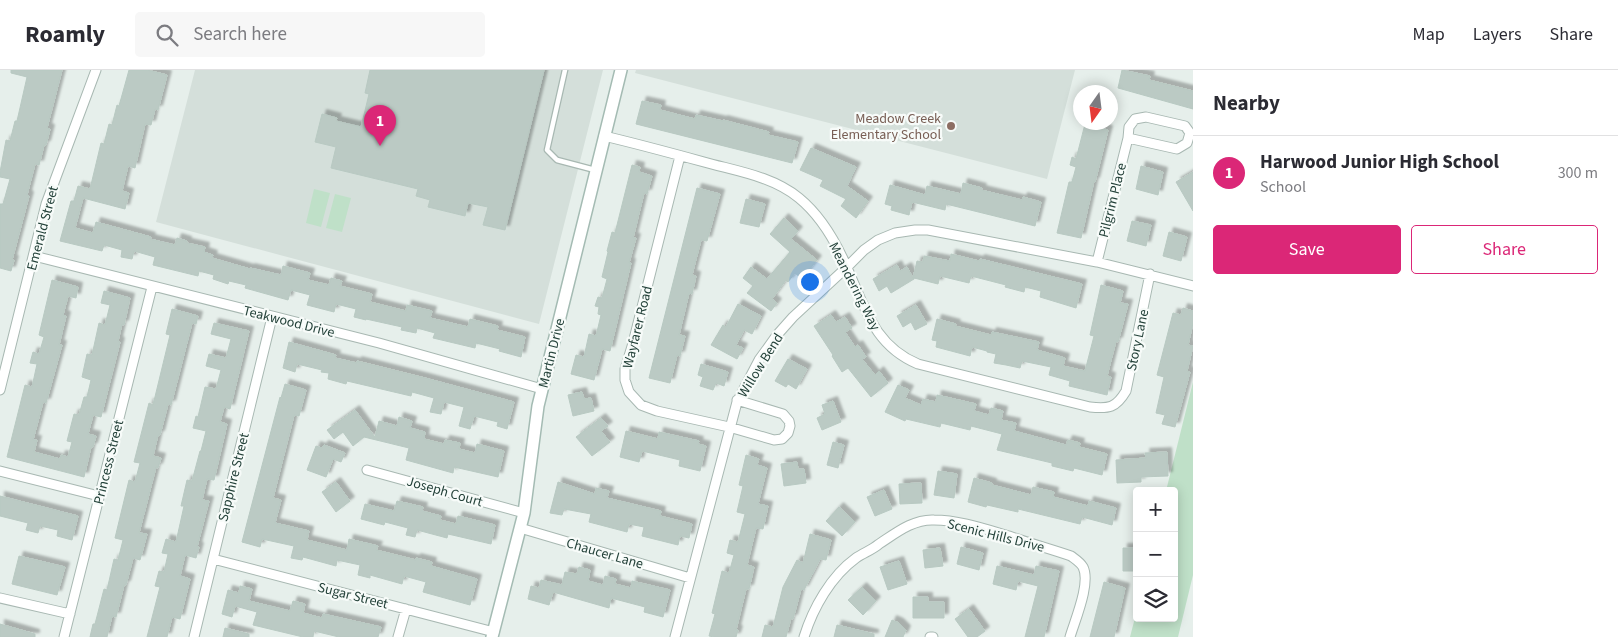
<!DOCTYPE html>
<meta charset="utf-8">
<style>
body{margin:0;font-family:"Source Sans 3",sans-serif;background:#f7f7f7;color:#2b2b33}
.controls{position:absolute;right:15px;bottom:15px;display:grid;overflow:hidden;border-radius:5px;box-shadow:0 2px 12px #0003}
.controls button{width:45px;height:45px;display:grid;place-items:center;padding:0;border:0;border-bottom:1px solid #e1e1e2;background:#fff;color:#2b2b33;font:25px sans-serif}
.compass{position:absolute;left:1073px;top:15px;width:45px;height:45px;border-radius:50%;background:#fff;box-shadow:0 2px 12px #0003;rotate:194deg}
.you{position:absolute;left:809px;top:211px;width:18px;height:18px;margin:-12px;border:4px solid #fff;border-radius:50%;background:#1a73e8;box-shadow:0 0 0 8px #1a73e833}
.badge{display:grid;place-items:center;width:32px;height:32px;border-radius:50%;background:#db2777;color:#fff;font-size:16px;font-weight:700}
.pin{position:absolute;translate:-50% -41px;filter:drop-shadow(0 1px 2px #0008)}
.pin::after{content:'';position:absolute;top:26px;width:18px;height:15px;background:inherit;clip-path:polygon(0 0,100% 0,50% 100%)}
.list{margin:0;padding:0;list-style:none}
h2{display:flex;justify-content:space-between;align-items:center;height:65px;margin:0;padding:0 20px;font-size:21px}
h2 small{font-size:16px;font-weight:400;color:#7c7c81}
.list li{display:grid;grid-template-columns:32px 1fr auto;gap:15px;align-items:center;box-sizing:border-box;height:75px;padding:0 20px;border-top:1px solid #e1e1e2}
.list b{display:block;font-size:19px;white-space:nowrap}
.list p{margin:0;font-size:16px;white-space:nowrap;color:#7c7c81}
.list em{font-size:16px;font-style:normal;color:#7c7c81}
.actions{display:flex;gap:10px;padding:15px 20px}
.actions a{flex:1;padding:11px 0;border:1px solid #db2777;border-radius:5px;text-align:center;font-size:18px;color:#db2777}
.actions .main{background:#db2777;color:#fff}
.icon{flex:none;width:28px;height:28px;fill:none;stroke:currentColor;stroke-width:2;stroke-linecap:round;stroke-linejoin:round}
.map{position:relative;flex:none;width:1193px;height:567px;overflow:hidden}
header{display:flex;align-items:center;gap:30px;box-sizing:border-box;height:70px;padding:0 25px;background:#fff;border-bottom:1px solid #e1e1e2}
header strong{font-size:24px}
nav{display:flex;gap:28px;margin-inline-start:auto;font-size:18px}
.search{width:350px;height:45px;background:#f7f7f7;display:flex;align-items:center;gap:12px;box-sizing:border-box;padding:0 18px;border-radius:5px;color:#7c7c81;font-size:19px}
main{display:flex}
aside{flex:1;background:#fff}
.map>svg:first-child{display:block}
.built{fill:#d4dfda}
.green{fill:#bfe0c8}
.building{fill:#bbcac4;stroke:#b8c9c2;filter:url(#shadow)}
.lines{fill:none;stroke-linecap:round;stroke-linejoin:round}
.lane-casing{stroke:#a8b8b2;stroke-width:7}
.street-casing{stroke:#a8b8b2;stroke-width:11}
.secondary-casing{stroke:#a4bbb3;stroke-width:14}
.lane{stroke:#fff;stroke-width:4.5}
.street{stroke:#fff;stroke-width:9}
.secondary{stroke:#fff;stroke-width:11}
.education-dot{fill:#8d6e63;stroke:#f7fbf9;stroke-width:2}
.labels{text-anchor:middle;stroke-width:4.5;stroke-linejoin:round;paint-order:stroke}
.education-label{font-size:14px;fill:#785e54;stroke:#f7fbf9;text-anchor:end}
.street-label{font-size:14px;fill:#24423a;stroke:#f7fbf9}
</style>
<header>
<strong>Roamly</strong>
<div class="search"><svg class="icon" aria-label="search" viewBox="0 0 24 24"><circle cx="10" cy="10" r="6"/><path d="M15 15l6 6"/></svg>Search here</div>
<nav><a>Map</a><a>Layers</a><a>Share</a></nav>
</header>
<main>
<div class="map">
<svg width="1193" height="567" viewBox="0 0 1193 567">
<defs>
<filter id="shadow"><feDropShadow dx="4.5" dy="-4.5" stdDeviation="1" flood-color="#0004"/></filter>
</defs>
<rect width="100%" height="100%" fill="#e6efeb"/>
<!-- built -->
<path class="built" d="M195 0H603L539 254 156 152Z
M636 0H1075L1047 109 635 3Z"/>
<!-- green -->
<path class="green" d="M314 119 330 123 321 157 306 153Z
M335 124 351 128 342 162 326 158Z
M1193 312V505L1178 567H1130L1137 540V548H1174V421H1166Z"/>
<!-- building -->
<path class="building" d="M11 0H62L47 58 50 59 46 75H44L39 95 35 94 27 125 29 126 12 190H14L11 201 0 198V134H3L10 109 0 107V102L6 70 10 71 15 51H17L27 7 11 3Z
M129 0H147L167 5 158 40 155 39 151 55 145 54 135 98 128 96 122 121 129 123 125 139 83 128 75 158 93 163 96 152 151 167 150 169 175 175 177 168 187 171V173L205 177 204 182 213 185 212 188 250 199V198L281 205 283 196 310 203 308 210 329 215 331 208 342 211 340 216 372 224 370 232 406 241 407 235 432 241 430 248 468 257 470 249 498 256 497 260 525 267 521 287 499 281 500 279 476 273 475 278 433 268 435 263 417 258 416 263 401 260 402 257 366 249V250L354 247 356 239 336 234 334 242 307 235 310 225 291 220 288 230 245 218 246 215 229 211 228 214 213 209 214 205 199 201 198 206 153 195 155 187 134 181 132 189 121 187 122 180 104 175 102 181 60 171 71 131H74L78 116 90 119 101 73 104 74 109 54 112 55 117 35 119 36Z
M370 0H544L505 160 483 155 488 137 468 133 465 146 428 137 430 130 416 126 418 119 331 98 336 77 315 72 322 44 337 48 336 51 361 57 369 24 365 23Z
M1122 0 1150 6 1149 10 1193 21V39L1118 18Z
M642 31 661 35 660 40 695 49 696 45 723 51V50L769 62 768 65 798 72 792 93 636 54Z
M1085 54 1108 60 1095 112 1094 111 1081 168 1057 163 1069 112H1072L1076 97 1070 95 1072 87 1076 89Z
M811 78 856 97 847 116 868 131 856 148 841 136 846 129 820 116 823 110 800 100Z
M632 95 640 97 639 102 652 106 647 124 644 123 633 168H636L629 193H631L610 281 602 279 594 310 571 304 576 285 584 287 589 264 596 266 601 245 598 244 599 237 595 236 598 227 602 228 607 209 602 207 608 182 607 181 612 162 615 163Z
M1141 96 1163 102 1158 125 1136 119Z
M1193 102V141L1176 112Z
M963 113 982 118 981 120 1022 130 1023 127 1041 132 1035 156 946 134 945 140 912 132 909 145 891 140 892 136 885 134 890 115 925 125 927 116 961 124Z
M697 118 720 124 707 171 701 170 692 205 696 206 692 224 689 223 679 265 685 266 680 286 677 285 670 313 649 308Z
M746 129 765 134 759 157 740 153Z
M784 148 798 161 791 169 817 190 802 209 795 203 788 212 786 210 772 229 777 233 771 241 747 223 753 216 743 208 751 197 767 209 790 182 770 164Z
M1132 151 1151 155 1146 176 1127 171Z
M1169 162 1187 167 1181 191 1163 186Z
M951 184 979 191 980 189 1082 214 1076 238 1040 227 1041 221 1025 217 1024 222 1005 217 1006 215 971 206 969 213 940 206 938 214 914 208V209L891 223 887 216 879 221 873 209 897 195 900 201 907 197 913 208 917 191 923 192 924 186 950 191Z
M52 210 78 217 76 228 68 226 63 245 66 246 59 275H62L46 333 43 332 33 370H37L34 382 60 389 61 385 68 387 72 372 67 371 74 344 79 345 84 327H87L91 310 82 307 87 284 92 285 99 253 105 255 110 235 101 233 104 221 130 228 124 255 122 254 118 271 120 272 101 347 93 345 88 364 96 366 93 377H91L84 407 7 387 25 315 32 317 37 294 30 293 33 282 39 284 44 267 39 265Z
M1101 215 1123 221 1120 233 1128 234 1118 272 1116 271 1107 306 1111 307 1107 325 1069 316 1070 311 1049 305 1051 297 1022 291 1020 298 1006 295 994 293 996 284 987 282V281L972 277 970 286 936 277 937 271 932 270 937 249 956 254 955 256 991 265 992 262 1039 272 1037 280 1065 288 1063 296 1085 301 1094 266 1090 265Z
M738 234 761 246 752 264 744 260 736 275 743 278 737 289 711 275 723 255 726 257Z
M916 235 927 254 915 260 911 252 903 257 897 246Z
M1183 238 1193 241V253L1188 275 1193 276 1187 301 1190 302 1175 357 1162 354 1165 345 1156 343 1164 307 1157 305 1173 243 1181 245Z
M172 239 198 246 196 254 192 253 171 335 168 334 160 365H158L153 386 161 388 158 398 156 397 139 463 147 464 140 490 133 488 126 515H124L116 547 112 546 107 567H90L93 554H95L104 519 107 520 114 489 118 490 123 470 115 468 129 410 135 412 140 393 134 392 149 333 153 335 170 265 166 264Z
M831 245 836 252 845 247 852 258 845 262 855 277 858 275 866 287 862 289 875 305 879 301 888 313 871 327 848 298 842 302 832 286 833 285 814 256Z
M214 253 249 261 230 339 224 337 220 352 227 354 214 410 207 409 202 430 209 431 197 477H199L196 488 185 485 180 506 190 509 180 549 172 547 167 567H147L160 517 155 516 159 501 164 502 168 484 162 483 166 469 176 472 184 436H181L187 410 192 411 200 381H201L206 361 193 358 196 346 198 347 205 317 216 319 221 300 206 296 209 284 226 288 231 269 211 264Z
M289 272 336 285 335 288 357 293V291L425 308 514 332 507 359 497 356 498 352 474 346 470 359 459 356 464 337 444 332 441 344 430 342 434 328 412 322 411 326 347 311 346 314 328 309 329 303 321 302 322 300 297 294 295 302 283 298Z
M788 289 807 299 796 319 788 314 786 317 775 311Z
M701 294 728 302 724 316 716 313 713 320 700 316 703 307 698 305Z
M285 314 306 320 299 346 294 345 273 428 281 430 275 453 309 461 307 470 347 480 349 469 378 476 376 480 416 490V488L432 492 431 496 477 509 470 535 423 522 426 512 404 506 402 514 370 505V508L358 505 360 495 337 490 336 496 303 487 302 490 291 488 294 476 262 469 260 477 242 472 280 327 281 328Z
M898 315 909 320 905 328 921 335 923 329 936 332 937 325 976 334 974 341 989 345 991 338 1003 341 1001 350 1016 353 1014 361 1066 375 1068 370 1080 373 1079 377 1107 384 1102 405 1074 398 1073 401 1052 396V393L997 380 1002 364 971 356 970 360 941 353 940 357 906 349 905 351 885 342Z
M582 322 584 329 591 328 594 341 573 346 568 325Z
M833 331 841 352 822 360 817 348 825 344 822 335Z
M355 340 375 367 379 351 397 356 399 347 412 351 410 358 425 362 424 369 444 374 445 370 460 373 459 379 475 383 477 374 504 381 498 407 454 397 453 403 406 390 409 378 364 367 353 376 343 362 334 369 327 360Z
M601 348 608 356 601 361 610 372 592 386 576 367Z
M626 361 658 369 659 362 699 371 698 374 706 376 700 401 679 396 680 390 642 381 639 392 620 387Z
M833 372 844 375 838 398 827 395Z
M324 375 345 383 341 392 333 389 326 407 307 400 316 376 322 378Z
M1167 382 1168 406 1141 407V412L1117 413 1116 390 1146 388 1145 383Z
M746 385 759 389 757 395 767 398 758 434 768 436 763 459 756 458 747 495 754 497 749 519H746L736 560H738L736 567H714L709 566 715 544 712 543 722 501 729 503 734 485 727 483 730 470 738 472 745 444 737 442 743 416 739 415Z
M797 392 798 399H804L806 413 784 416 781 394Z
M938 401 957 404 954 428 934 425Z
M974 408 992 413V415L1031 425 1033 417 1054 422 1053 427 1088 436 1089 431 1116 438 1112 455 1082 447 1080 454 1018 439V442L987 435 986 437 968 432Z
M336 412 350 431 336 442 322 422Z
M558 412 595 424 596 418 609 421 607 428 661 441 660 446 692 454 689 468 680 466 678 475 642 466 644 457 629 454 627 462 589 452 591 444 564 439 562 445 550 443Z
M921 413 922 433 900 434 899 414Z
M884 420 892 439 875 446 867 427Z
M0 426 78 446 72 470 57 466 58 460 40 456 38 463 26 460 28 453 0 446Z
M397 431 423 437 422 441 441 446 440 450 456 454 458 446 495 455 491 474 448 464 447 468 417 460 415 467 406 465 408 458 385 452 384 455 361 449 365 434 394 441Z
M839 437 855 452 842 466 826 451Z
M810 464 831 470 826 490 820 489 804 520 801 519 793 549 791 548 786 567H762L765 555 773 557 783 517 797 490 803 493Z
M961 477 983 483 979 500 957 494Z
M940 478 943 496 925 498 923 480Z
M1123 478H1137V501H1123Z
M19 486 65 497 57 525 12 514Z
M899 491 907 514 888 520 880 497Z
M997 496 1034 505 1036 496 1059 501 1044 567H1025L1038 516 1018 511 1016 520 993 514Z
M579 497 590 500 588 511 603 515 605 506 616 509 615 514 631 518 632 511 670 520 663 547 644 542 645 537 611 528 609 538 553 522 549 535 528 529 531 516 539 518 541 510 562 515 565 502 577 504Z
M1104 512 1125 518 1114 567H1090Z
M240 516 252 519 249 531 290 541 293 531 305 534 303 543 322 548 323 544 381 557 378 567H339L314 561 313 567H303L253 555 257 542 235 536 232 547 222 544 228 520 239 523Z
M862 517 876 531 863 545 848 530Z
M913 527H928V532H944V548H913Z
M969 539 985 561 977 567H968L955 549Z
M892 550 899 553 906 560 903 567H885Z
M0 554 35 564V567H0Z
M837 555 874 564V567H834Z
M225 558 249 564V567H223Z"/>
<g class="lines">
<defs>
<path id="lane" d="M565 0 547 80 557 90 595 100"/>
<path id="street" d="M604 66C638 74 671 83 704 92 736 101 772 106 799 128 821 146 837 174 848 200 866 240 875 276 918 294L1090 337C1109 339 1116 338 1126 321L1150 204
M680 86 633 273 625 299V310L629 322 641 335 657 341 729 357 774 370 782 369 788 363 790 356 789 351 783 344 737 330
M34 186 379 273 542 319
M1097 192 1128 68 1177 79 1187 73 1190 63 1185 56 1146 47 1135 49 1129 57 1128 68
M0 320 46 134 96 0
M367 400 524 443
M0 401 99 426
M520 458 690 508
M213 489 494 562
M0 528 70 544
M64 567 152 217
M194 567 272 247
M398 567 406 539
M675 567 737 332 759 290 777 265 793 247 847 197 864 180 878 170 895 163 915 160H928L1097 192 1193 216
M804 567C813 538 831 506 856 488 863 483 872 480 879 474 896 463 913 449 934 450 959 450 985 459 1009 466 1029 473 1050 479 1071 486 1075 489 1080 492 1083 497 1091 513 1075 550 1070 567
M930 567H933"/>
<path id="secondary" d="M492 567 524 443 538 336 621 0"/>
</defs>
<!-- lane casing -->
<use href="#lane" class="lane-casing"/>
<!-- street casing -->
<use href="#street" class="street-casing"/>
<!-- secondary casing -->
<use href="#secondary" class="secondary-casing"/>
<!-- lane -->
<use href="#lane" class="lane"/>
<!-- street -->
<use href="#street" class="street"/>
<!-- secondary -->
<use href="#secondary" class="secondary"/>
</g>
<!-- markers -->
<circle class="education-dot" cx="951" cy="56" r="5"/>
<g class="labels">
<!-- education labels -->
<g class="education-label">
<text x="941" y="53">Meadow Creek<tspan x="941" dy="16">Elementary School</tspan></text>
</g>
<!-- street labels -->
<g class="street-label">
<text transform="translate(1112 130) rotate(-76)" y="5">Pilgrim Place</text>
<text transform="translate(42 158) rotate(-75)" y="5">Emerald Street</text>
<text transform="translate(855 216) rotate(63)" y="5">Meandering Way</text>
<text transform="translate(289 251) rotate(14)" y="5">Teakwood Drive</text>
<text transform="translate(637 257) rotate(-76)" y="5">Wayfarer Road</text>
<text transform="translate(1137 270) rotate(-78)" y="5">Story Lane</text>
<text transform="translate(551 283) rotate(-76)" y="5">Martin Drive</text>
<text transform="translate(760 295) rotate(-58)" y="5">Willow Bend</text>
<text transform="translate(108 392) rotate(-76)" y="5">Princess Street</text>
<text transform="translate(233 407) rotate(-76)" y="5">Sapphire Street</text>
<text transform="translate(445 421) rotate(16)" y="5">Joseph Court</text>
<text transform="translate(996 465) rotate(14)" y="5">Scenic Hills Drive</text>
<text transform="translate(605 483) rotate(16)" y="5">Chaucer Lane</text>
<text transform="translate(353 525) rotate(14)" y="5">Sugar Street</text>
</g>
</g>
</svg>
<div class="controls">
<button>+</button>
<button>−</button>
<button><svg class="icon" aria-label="layers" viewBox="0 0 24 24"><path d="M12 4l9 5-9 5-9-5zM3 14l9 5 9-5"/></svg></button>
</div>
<svg class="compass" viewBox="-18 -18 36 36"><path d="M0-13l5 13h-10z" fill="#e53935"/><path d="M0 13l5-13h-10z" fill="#7c7c81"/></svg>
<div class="you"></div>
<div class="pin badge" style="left:380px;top:76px">1</div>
</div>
<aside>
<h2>Nearby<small></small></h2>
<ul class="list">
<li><span class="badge">1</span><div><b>Harwood Junior High School</b><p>School</p></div><em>300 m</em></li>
</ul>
<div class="actions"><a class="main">Save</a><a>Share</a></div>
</aside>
</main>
